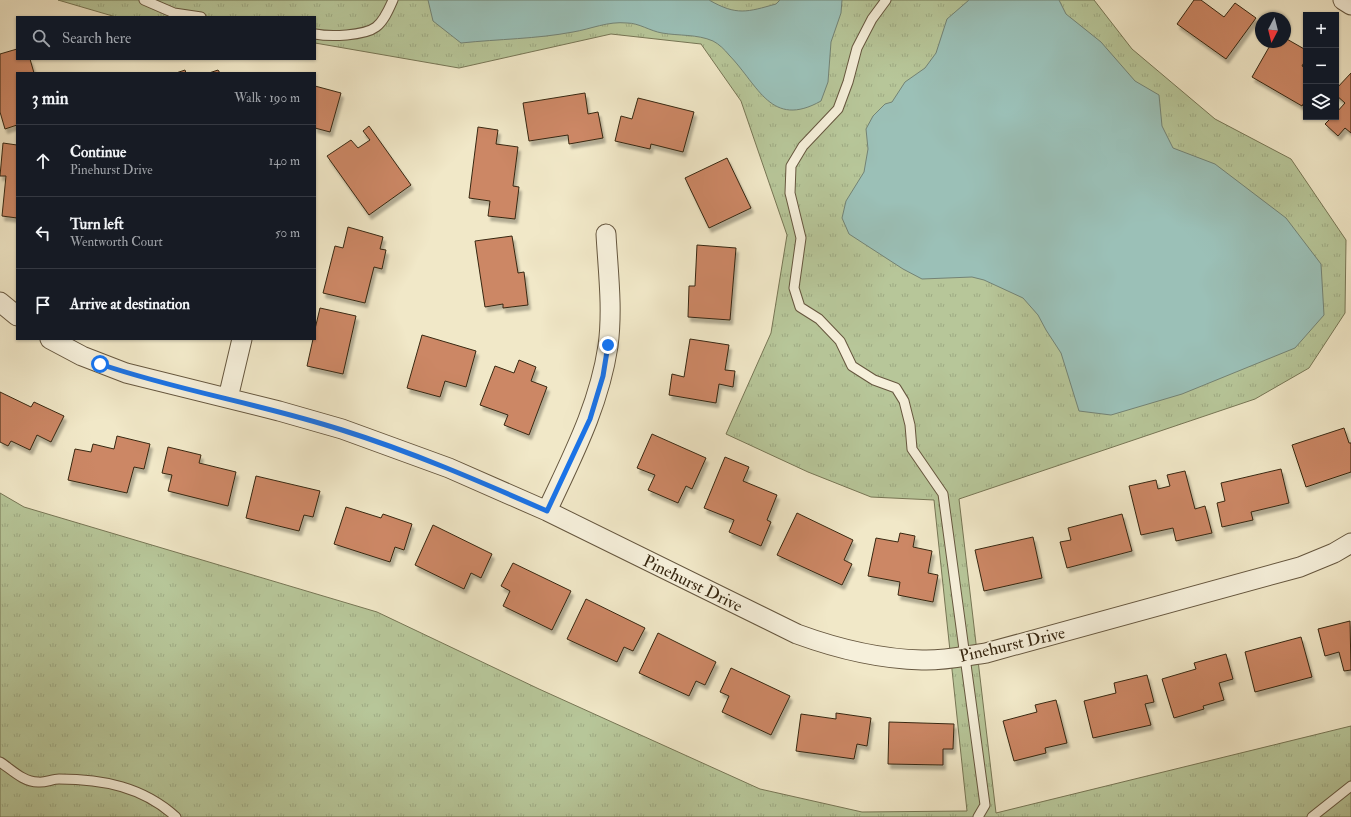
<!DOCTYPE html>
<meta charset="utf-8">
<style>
body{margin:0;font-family:"IM FELL Double Pica",serif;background:#20242c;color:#f1f3f6}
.controls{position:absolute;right:12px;top:12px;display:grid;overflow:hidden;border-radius:0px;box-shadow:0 1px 3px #0004}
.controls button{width:36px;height:36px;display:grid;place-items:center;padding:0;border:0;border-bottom:1px solid #363941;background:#171b24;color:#f1f3f6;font:20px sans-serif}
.compass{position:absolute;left:1255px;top:12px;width:36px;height:36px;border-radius:50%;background:#171b24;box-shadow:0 1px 3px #0004;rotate:187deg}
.stop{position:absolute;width:12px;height:12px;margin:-9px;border:3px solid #1a73e8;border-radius:50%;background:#fff}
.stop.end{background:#1a73e8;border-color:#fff;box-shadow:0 1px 4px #0008}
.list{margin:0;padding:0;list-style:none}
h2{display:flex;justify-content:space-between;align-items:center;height:52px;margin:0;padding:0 16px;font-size:17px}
h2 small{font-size:13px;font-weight:400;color:#9ea1a6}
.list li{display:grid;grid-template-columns:26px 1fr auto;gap:12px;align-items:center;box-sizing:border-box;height:72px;padding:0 16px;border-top:1px solid #363941}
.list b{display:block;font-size:15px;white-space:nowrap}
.list p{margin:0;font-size:13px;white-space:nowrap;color:#9ea1a6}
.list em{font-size:13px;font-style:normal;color:#9ea1a6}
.icon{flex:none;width:22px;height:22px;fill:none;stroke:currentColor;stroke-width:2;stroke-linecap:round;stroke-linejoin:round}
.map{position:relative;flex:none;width:1351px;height:817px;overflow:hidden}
.search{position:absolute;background:#171b24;box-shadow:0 1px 3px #0004;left:16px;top:16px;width:300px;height:44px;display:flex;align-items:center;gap:10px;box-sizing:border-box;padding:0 14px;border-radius:0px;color:#9ea1a6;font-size:15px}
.panel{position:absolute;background:#171b24;box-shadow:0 1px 3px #0004;left:16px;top:72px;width:300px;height:268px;border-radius:0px}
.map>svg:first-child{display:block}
.grass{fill:url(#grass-tufts);stroke:#777655}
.water{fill:#9bc0b7;stroke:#738375}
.building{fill:#cc8765;stroke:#372711;filter:url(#shadow)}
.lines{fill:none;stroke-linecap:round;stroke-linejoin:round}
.service-casing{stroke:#66573f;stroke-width:11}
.minor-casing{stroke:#66573f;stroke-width:21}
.service{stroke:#f6f0db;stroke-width:9}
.minor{stroke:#f6f0db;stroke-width:19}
.route{stroke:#1a73e8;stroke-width:5}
.labels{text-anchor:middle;stroke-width:3.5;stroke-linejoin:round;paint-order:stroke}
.street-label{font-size:17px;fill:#372711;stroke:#f6f0db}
</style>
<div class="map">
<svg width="1351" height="817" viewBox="0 0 1351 817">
<defs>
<pattern id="grass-tufts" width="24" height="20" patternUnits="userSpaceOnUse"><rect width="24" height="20" fill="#b7c699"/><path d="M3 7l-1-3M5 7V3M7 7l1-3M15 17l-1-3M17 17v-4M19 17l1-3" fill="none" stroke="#9eaa83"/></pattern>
<filter id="shadow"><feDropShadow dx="2.5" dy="4.5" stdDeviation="1" flood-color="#0004"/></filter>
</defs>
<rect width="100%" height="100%" fill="#f1e8c8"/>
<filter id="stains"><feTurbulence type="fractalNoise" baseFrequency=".005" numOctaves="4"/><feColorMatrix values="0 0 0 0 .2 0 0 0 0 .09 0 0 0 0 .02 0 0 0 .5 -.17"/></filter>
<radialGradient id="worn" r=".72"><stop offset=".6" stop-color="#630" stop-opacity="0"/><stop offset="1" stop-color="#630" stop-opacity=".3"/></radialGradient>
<!-- grass -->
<path class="grass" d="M58 0H1094L1132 49 1215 119 1291 159 1346 240 1345 313 1309 368 1255 399 959 499 996 813 1351 726V817H0V493L24 507 377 612 539 689 760 789 862 812 967 811 934 500 871 497 808 472 726 434 771 333 787 235 741 101 701 44 611 34 459 68 315 43V17H116Z"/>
<!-- water -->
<path class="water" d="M428 0H709C737 16 747 12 776 4L780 0H842L841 13 831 42 828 82 821 101C771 129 759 86 729 55 725 50 719 44 713 41 697 34 679 36 662 33 650 31 639 23 627 23 608 21 591 29 573 32 536 39 499 39 461 43L433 21Z
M969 0H1059L1066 14 1101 42 1135 81 1159 95 1162 126 1173 148 1215 164 1286 218 1321 264 1324 315 1295 348 1182 394 1111 415 1079 411 1061 353 1046 330 1038 315 1023 298 984 280 972 277 922 279 903 269 849 234 842 218 846 201 864 172 868 149 866 129 873 116 885 104 892 102 905 82 925 68 936 53 947 19Z"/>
<!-- building -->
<path class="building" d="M1194 0H1201L1224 17 1235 3 1256 18 1226 59 1177 24Z
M1285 38 1306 50V59L1302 66 1306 68V99L1302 106 1252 77 1272 42H1285Z
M17 49V59H30L34 73H17V125L5 129 0 112V54Z
M185 70 186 73H176Z
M218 70 220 73H209Z
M1351 73V133L1345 128 1338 136 1325 124 1332 117H1336V113L1345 103 1336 95V89Z
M315 86 341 93 330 132 315 128Z
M585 93 588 114 598 112 603 138 569 144 568 135 529 141 523 103Z
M638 98 694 112 683 152 651 144 650 149 615 141 621 116 632 119Z
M369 126 411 185 369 215 327 156 351 140 358 148 370 140 363 131Z
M478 127 498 130 496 144 518 147 513 186 519 187 515 219 488 216 490 201 469 198Z
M3 143 17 145V218L2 216 6 176H0Z
M727 158 751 208 709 228 685 178Z
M348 227 383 237 380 249 386 250 382 269 374 267 365 303 323 293 335 246 343 248Z
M512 236 518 273 524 272 528 305 503 308V304L485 307 475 241Z
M697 245 736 248 730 320 688 317 689 286H695Z
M320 308 356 316 343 374 307 366 313 339H315V329Z
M422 335 476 351 466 387 445 381 440 397 407 388Z
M690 339 729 345 725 370 735 371 733 387 719 384 716 403 669 395 672 374 684 377Z
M519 360 536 367 531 381 547 387 529 435 504 425 508 415 480 405 495 366 514 373Z
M0 392 31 407 34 402 64 416 51 442 37 435 30 450 11 441 8 446 0 442Z
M1344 428 1349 443H1351V472L1306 487 1292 445Z
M652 434 706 458 692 489 686 486 678 503 648 490 655 475 637 468Z
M117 436 150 444 144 469 134 467 127 493 68 480 75 449 91 452 93 444 114 449Z
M168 447 201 455 199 463 236 472 228 506 168 491 172 475 162 473Z
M725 457 749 467 743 481 777 495 767 520 771 522 761 546 729 532 734 520 704 508Z
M1281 469 1289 503 1251 512 1253 520 1222 527 1217 503 1225 501 1221 483Z
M1185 471 1195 509 1205 506 1212 533 1176 541 1173 528 1141 535 1129 486 1156 480 1158 489 1170 486 1167 475Z
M256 476 320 491 313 517 304 515 299 531 246 518Z
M346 507 381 518 383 514 412 524 404 550 395 547 390 562 334 544Z
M797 513 853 540 844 560 852 564 842 585 777 555Z
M1122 514 1132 551 1067 568 1060 542 1071 540 1068 528Z
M433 525 492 554 481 578 471 573 464 589 415 565Z
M900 533 915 536 913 547 932 551 928 573 938 575 933 602 898 595 900 582 868 576 876 538 898 542Z
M1033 537 1042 578 984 591 975 550Z
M513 563 571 591 552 630 503 606 510 591 501 586Z
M586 599 645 628 633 651 624 647 617 662 567 639Z
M1350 621 1351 670 1344 671 1339 652 1325 656 1318 629Z
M658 633 716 662 705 685 696 681 689 696 639 673Z
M1301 637 1312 677 1255 692 1245 652Z
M1226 654 1233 679 1219 683 1224 700 1203 706 1204 709 1174 718 1162 679 1196 669 1194 663Z
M731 668 790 696 771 735 722 712 729 696 720 692Z
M1147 675 1154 702 1145 704 1151 725 1093 738 1084 701 1116 693 1114 683Z
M1056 700 1067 743 1045 748 1046 753 1014 761 1003 721 1037 712 1035 705Z
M836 713 871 718 867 746 857 744 854 759 796 751 801 714 836 719Z
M889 722 954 724 953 749H943V765L888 764Z"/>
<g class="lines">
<defs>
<path id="service" d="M144 0 174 13 201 17
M886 0 872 19 857 48 848 82 838 109 803 146 791 166 790 193 801 238 794 288 800 307 819 319 840 341 852 366 874 380 896 388 904 401 910 425 912 449 943 494 985 805 978 817
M315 34C330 37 364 36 376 27 384 21 389 9 393 0
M0 762C11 769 23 782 38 782 45 783 52 779 59 779 103 779 143 787 176 817
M1312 817 1351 786"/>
<path id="minor" d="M1343 0 1351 5
M0 302 17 316
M50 339 82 356 126 373 279 411 342 429 449 468 547 511 797 634C838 649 878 659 922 660 943 661 965 656 986 653L1300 567 1334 553 1351 543
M228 398 242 339
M547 511C572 457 599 406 608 346 613 309 608 271 606 234"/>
</defs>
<!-- service casing -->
<use href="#service" class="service-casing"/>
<!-- minor casing -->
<use href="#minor" class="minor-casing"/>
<!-- service -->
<use href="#service" class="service"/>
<!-- minor -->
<use href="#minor" class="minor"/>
</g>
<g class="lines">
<!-- route -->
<path class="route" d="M100 364C179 391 262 404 342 430 412 452 479 481 547 511L590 419 603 376 608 345"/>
</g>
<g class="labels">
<!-- street labels -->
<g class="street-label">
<text transform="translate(693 583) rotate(26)" y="6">Pinehurst Drive</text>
<text transform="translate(1012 644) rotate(-13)" y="6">Pinehurst Drive</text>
</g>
</g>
<rect width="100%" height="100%" filter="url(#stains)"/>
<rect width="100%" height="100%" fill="url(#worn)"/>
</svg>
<div class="controls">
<button>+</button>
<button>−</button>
<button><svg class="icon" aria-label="layers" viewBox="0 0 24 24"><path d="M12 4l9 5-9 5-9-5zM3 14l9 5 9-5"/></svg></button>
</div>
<svg class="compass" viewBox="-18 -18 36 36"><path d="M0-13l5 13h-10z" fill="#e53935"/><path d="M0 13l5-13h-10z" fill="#9ea1a6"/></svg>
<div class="stop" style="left:100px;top:364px"></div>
<div class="stop end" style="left:608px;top:345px"></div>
<div class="search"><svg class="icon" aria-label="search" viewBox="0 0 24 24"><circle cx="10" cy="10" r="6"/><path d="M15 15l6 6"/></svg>Search here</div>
<section class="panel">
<h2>3 min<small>Walk · 190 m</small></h2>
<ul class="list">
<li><svg class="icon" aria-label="ahead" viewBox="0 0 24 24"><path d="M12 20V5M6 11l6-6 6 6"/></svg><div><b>Continue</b><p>Pinehurst Drive</p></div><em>140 m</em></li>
<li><svg class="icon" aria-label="left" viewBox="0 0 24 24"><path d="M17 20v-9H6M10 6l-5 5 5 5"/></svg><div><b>Turn left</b><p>Wentworth Court</p></div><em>50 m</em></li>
<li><svg class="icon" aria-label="arrive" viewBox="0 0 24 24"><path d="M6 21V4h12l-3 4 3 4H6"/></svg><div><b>Arrive at destination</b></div></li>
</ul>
</section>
</div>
